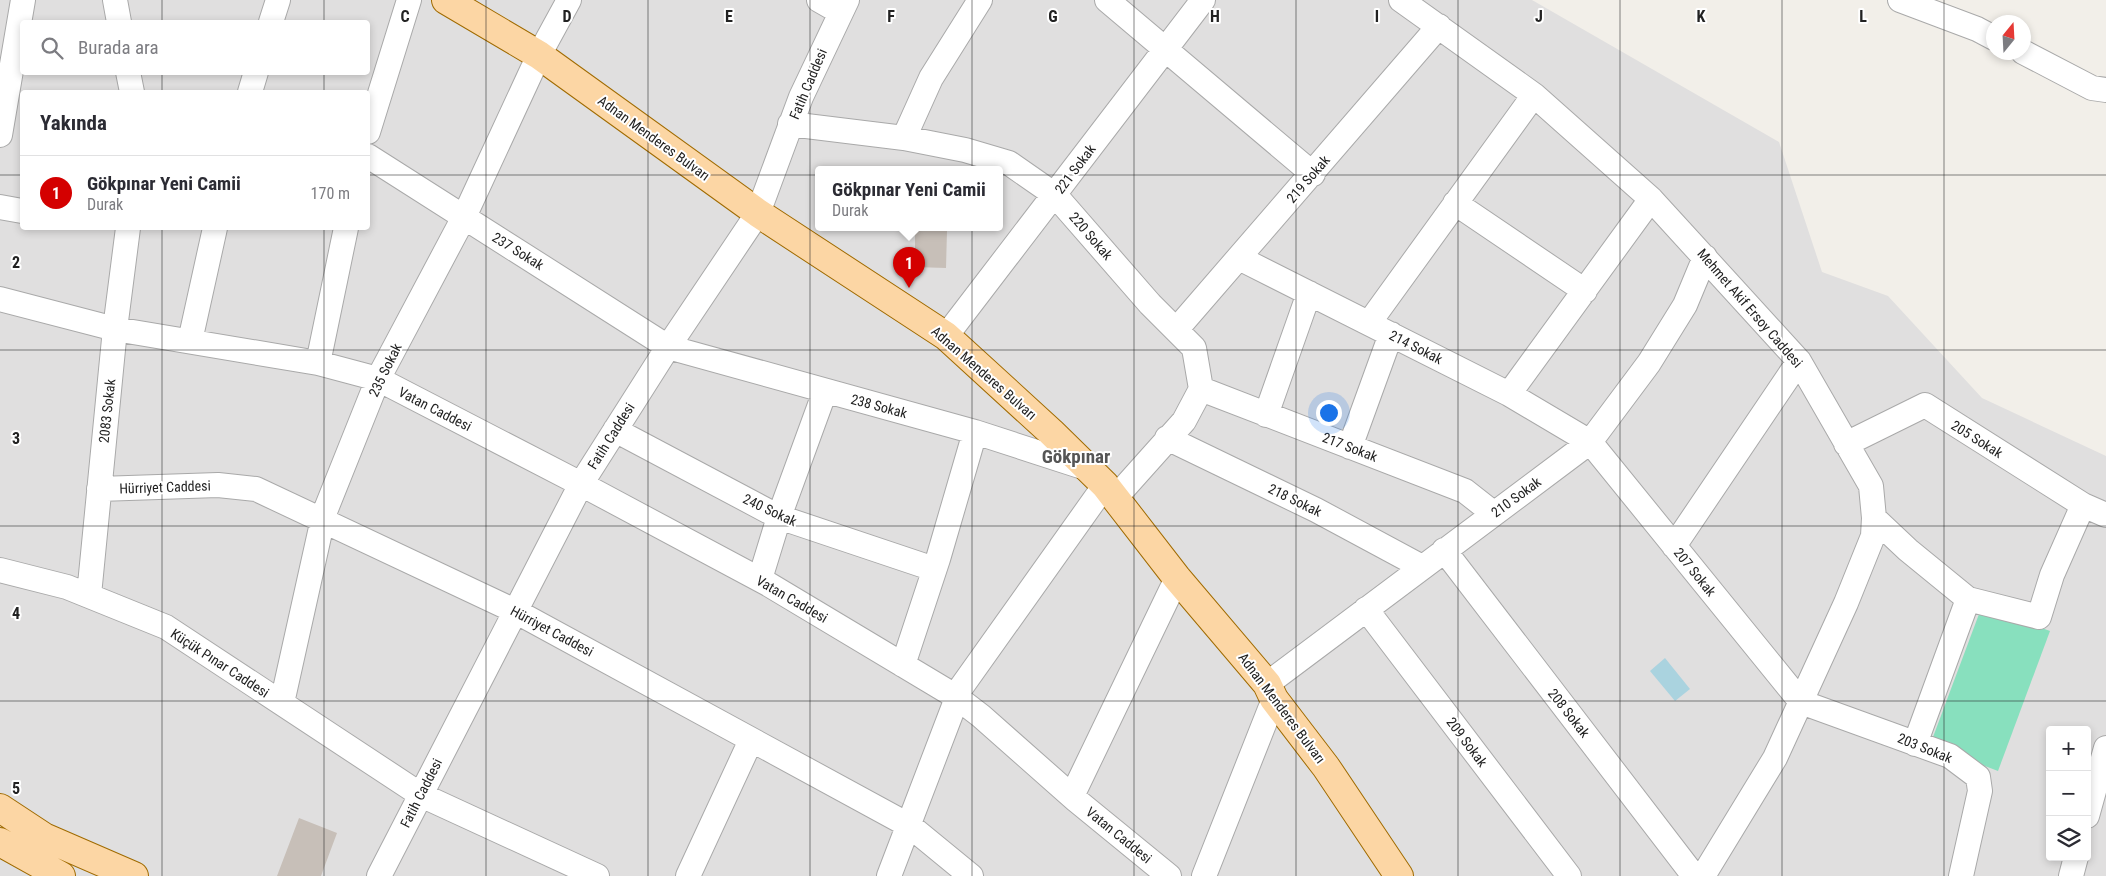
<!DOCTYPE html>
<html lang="tr">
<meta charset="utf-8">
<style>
body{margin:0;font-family:"Roboto Condensed",sans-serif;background:#f7f7f7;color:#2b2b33}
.controls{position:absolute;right:15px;bottom:15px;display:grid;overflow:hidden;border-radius:5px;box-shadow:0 2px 8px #0003}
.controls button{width:45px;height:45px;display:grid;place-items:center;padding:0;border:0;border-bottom:1px solid #e1e1e2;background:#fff;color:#2b2b33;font:25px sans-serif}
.compass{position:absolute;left:1986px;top:15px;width:45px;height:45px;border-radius:50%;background:#fff;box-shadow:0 2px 8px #0003;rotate:18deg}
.you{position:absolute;left:1328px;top:412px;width:18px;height:18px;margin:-12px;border:4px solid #fff;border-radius:50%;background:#1a73e8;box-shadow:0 0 0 8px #1a73e833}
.badge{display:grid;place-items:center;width:32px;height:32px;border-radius:50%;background:#d40000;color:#fff;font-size:16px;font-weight:700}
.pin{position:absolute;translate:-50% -41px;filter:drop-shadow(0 1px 2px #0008)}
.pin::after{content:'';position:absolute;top:26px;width:18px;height:15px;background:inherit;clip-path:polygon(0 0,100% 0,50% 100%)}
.popup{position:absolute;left:815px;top:166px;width:188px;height:65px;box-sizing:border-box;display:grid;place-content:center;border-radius:5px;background:#fff;filter:drop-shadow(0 1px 4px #0005);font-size:16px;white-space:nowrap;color:#7c7c81}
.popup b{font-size:19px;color:#2b2b33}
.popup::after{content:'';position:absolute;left:50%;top:100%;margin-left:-10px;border:10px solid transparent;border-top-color:#fff}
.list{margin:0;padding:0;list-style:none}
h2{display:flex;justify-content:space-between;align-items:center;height:65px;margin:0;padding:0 20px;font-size:21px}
h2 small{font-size:16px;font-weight:400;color:#7c7c81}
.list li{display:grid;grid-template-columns:32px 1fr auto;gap:15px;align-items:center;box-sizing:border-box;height:75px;padding:0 20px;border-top:1px solid #e1e1e2}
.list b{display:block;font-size:19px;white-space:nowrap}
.list p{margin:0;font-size:16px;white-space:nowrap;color:#7c7c81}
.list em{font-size:16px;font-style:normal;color:#7c7c81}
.icon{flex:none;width:28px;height:28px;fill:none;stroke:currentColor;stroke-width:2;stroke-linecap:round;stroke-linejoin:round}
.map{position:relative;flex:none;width:2106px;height:876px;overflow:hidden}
.search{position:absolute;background:#fff;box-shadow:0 2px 8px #0003;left:20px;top:20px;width:350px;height:55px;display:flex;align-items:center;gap:12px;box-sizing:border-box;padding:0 18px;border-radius:5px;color:#7c7c81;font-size:19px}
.panel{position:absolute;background:#fff;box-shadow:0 2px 8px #0003;left:20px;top:90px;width:350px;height:140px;border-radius:5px}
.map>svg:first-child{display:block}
.residential{fill:#e0dfdf;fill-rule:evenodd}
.pitch{fill:#88e0be}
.water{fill:#aad3df}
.building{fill:#c7bfb8}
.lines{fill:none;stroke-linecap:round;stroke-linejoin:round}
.minor-casing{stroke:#a9a9a9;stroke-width:26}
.major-casing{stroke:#a06b00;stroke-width:30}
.minor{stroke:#fff;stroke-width:24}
.major{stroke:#fcd6a4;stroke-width:28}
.grid{fill:none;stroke:#222;stroke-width:1;stroke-opacity:0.55}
.labels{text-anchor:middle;stroke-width:4;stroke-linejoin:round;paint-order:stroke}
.street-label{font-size:14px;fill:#222;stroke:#fff}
.district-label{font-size:19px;font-weight:bold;fill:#555;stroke:#fff}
.grid-label{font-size:16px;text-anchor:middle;font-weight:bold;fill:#222;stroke:#fff;stroke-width:4;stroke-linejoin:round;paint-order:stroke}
</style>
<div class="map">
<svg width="2106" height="876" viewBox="0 0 2106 876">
<rect width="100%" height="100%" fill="#f2efe9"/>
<!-- residential -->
<path class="residential" d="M0 0H1532L1779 142 1822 272 1888 296 1982 398 2106 456V876H0ZM22 22H368V72H22ZM22 92H368V228H22ZM819 169H999V227H819ZM2050 730H2087V857H2050Z"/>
<!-- pitch -->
<path class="pitch" d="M1982 606 2050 631 1998 771 1930 745Z"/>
<!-- water -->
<path class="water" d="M1665 658 1690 689 1675 701 1650 671Z"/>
<!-- building -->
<path class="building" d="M915 231H947L946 268 915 267Z
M299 818 337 833 321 876H277Z"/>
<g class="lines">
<defs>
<path id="minor" d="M115 0 119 22
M819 0 840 12
M1107 0 1313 174
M1401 0 1534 95 1651 199 1799 361 1871 486 1874 518 1873 536 1846 603 1775 758 1703 876
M1900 0 1977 29 1994 38
M271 22 278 0
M2023 52 2092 88 2106 90
M128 72 132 92
M250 92 256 72
M790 124 904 138 965 150 1009 163 1055 195 1150 304 1194 348 1201 389 1184 421 1116 497
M368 132 409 0
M0 135 23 0
M904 138 931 78 980 0
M368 156 668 347 975 432 1089 469
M1455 203 1585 291
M0 207 22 211
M1239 258 1509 394 1590 442 1801 702
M0 299 115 329 318 363 378 379 581 484 768 584 955 696 981 716 1076 800 1169 876
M1369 323 1534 95
M1176 330 1439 26
M946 336 1203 0
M190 341 215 228
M318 363 346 228
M1201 389 1465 491 1493 513
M1509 394 1651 199
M1266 415 1309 293
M615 430 779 517 934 569
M1167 438 1316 510 1422 567
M1846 444 1925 405 2083 505 2106 515
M1350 447 1391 334
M99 489 218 485 256 489 515 611 910 826 971 876
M1874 518 1908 550 1968 599 1915 744
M1674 546 1799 361
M1444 550 1694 876
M0 570 67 587 166 627 421 795 597 876
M760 579 779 517 825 391
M89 595 115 329 128 228
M1968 599 2039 617 2052 575 2083 505
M1366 609 1569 876
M903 665 938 559 975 432
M1267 684 1590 442 1649 363 1685 305 1705 257
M955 696 1105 485
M1801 702 1950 756 1978 777 1980 791 1961 876
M282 703 324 514 378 379 464 217 539 55 569 0
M1072 796 1177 578
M2087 816 2106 748
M379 876 581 484 668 347 758 213 801 97 847 0
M688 876 751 740
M889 876 957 698
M1204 876 1274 699
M2071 876 2076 857"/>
<path id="major" d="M446 0 539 55 758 213 946 336 1051 432 1105 485 1177 578 1267 684 1274 699 1326 767 1399 876
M0 808 44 837 134 876
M0 842 61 876"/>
</defs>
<!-- minor casing -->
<use href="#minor" class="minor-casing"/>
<!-- major casing -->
<use href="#major" class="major-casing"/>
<!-- minor -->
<use href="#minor" class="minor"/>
<!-- major -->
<use href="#major" class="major"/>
</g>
<!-- grid -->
<path class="grid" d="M162 0V22M324 0V22M486 0V876M648 0V876M810 0V876M972 0V876M1134 0V876M1296 0V876M1458 0V876M1620 0V876M1782 0V876M1944 0V876M162 72V92M324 72V92M0 175H22M368 175H2106M162 228V876M324 228V876M0 350H2106M0 526H2106M0 701H2106"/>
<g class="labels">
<!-- street labels -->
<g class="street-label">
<text transform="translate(808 84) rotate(-67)" y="5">Fatih Caddesi</text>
<text transform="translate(654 138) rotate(36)" y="5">Adnan Menderes Bulvarı</text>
<text transform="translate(1075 169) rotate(-53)" y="5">221 Sokak</text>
<text transform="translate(1308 179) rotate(-49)" y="5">219 Sokak</text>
<text transform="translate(1091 236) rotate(49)" y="5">220 Sokak</text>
<text transform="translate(518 251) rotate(32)" y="5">237 Sokak</text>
<text transform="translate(1750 308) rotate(49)" y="5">Mehmet Akif Ersoy Caddesi</text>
<text transform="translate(1416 347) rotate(27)" y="5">214 Sokak</text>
<text transform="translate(385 370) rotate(-64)" y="5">235 Sokak</text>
<text transform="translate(984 373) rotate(41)" y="5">Adnan Menderes Bulvarı</text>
<text transform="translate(879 406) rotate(15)" y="5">238 Sokak</text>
<text transform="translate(435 409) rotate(27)" y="5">Vatan Caddesi</text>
<text transform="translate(107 411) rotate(-84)" y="5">2083 Sokak</text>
<text transform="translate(611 436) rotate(-58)" y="5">Fatih Caddesi</text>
<text transform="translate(1977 439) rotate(32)" y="5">205 Sokak</text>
<text transform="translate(1350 447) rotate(21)" y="5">217 Sokak</text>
<text transform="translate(165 487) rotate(-2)" y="5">Hürriyet Caddesi</text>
<text transform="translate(1516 497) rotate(-36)" y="5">210 Sokak</text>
<text transform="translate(1295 500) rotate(26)" y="5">218 Sokak</text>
<text transform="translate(770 510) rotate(25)" y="5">240 Sokak</text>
<text transform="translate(1695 572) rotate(51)" y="5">207 Sokak</text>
<text transform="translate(792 599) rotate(30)" y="5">Vatan Caddesi</text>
<text transform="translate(552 631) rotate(28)" y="5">Hürriyet Caddesi</text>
<text transform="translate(220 663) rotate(33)" y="5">Küçük Pınar Caddesi</text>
<text transform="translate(1282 708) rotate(53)" y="5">Adnan Menderes Bulvarı</text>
<text transform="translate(1569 713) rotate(52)" y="5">208 Sokak</text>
<text transform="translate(1467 742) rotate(53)" y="5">209 Sokak</text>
<text transform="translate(1925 748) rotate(22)" y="5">203 Sokak</text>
<text transform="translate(421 793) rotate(-63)" y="5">Fatih Caddesi</text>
<text transform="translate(1119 835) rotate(39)" y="5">Vatan Caddesi</text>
</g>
<!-- district labels -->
<g class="district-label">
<text x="1076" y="463">Gökpınar</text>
</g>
</g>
<g class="grid-label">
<text x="405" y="22">C</text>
<text x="567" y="22">D</text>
<text x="729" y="22">E</text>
<text x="891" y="22">F</text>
<text x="1053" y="22">G</text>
<text x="1215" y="22">H</text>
<text x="1377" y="22">I</text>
<text x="1539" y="22">J</text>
<text x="1701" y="22">K</text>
<text x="1863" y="22">L</text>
<text x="16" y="268">2</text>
<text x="16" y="444">3</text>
<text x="16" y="619">4</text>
<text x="16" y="794">5</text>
</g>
</svg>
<div class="controls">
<button>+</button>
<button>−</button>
<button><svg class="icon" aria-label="layers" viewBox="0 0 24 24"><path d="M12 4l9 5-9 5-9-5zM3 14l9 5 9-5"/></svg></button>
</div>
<svg class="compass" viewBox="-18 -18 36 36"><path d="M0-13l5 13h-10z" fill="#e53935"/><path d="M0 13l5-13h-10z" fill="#7c7c81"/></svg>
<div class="you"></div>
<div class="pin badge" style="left:909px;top:288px">1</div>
<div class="popup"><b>Gökpınar Yeni Camii</b>Durak</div>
<div class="search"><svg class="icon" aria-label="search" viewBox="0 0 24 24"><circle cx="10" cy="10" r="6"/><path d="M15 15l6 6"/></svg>Burada ara</div>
<section class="panel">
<h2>Yakında<small></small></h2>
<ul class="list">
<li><span class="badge">1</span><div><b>Gökpınar Yeni Camii</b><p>Durak</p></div><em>170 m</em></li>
</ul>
</section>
</div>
